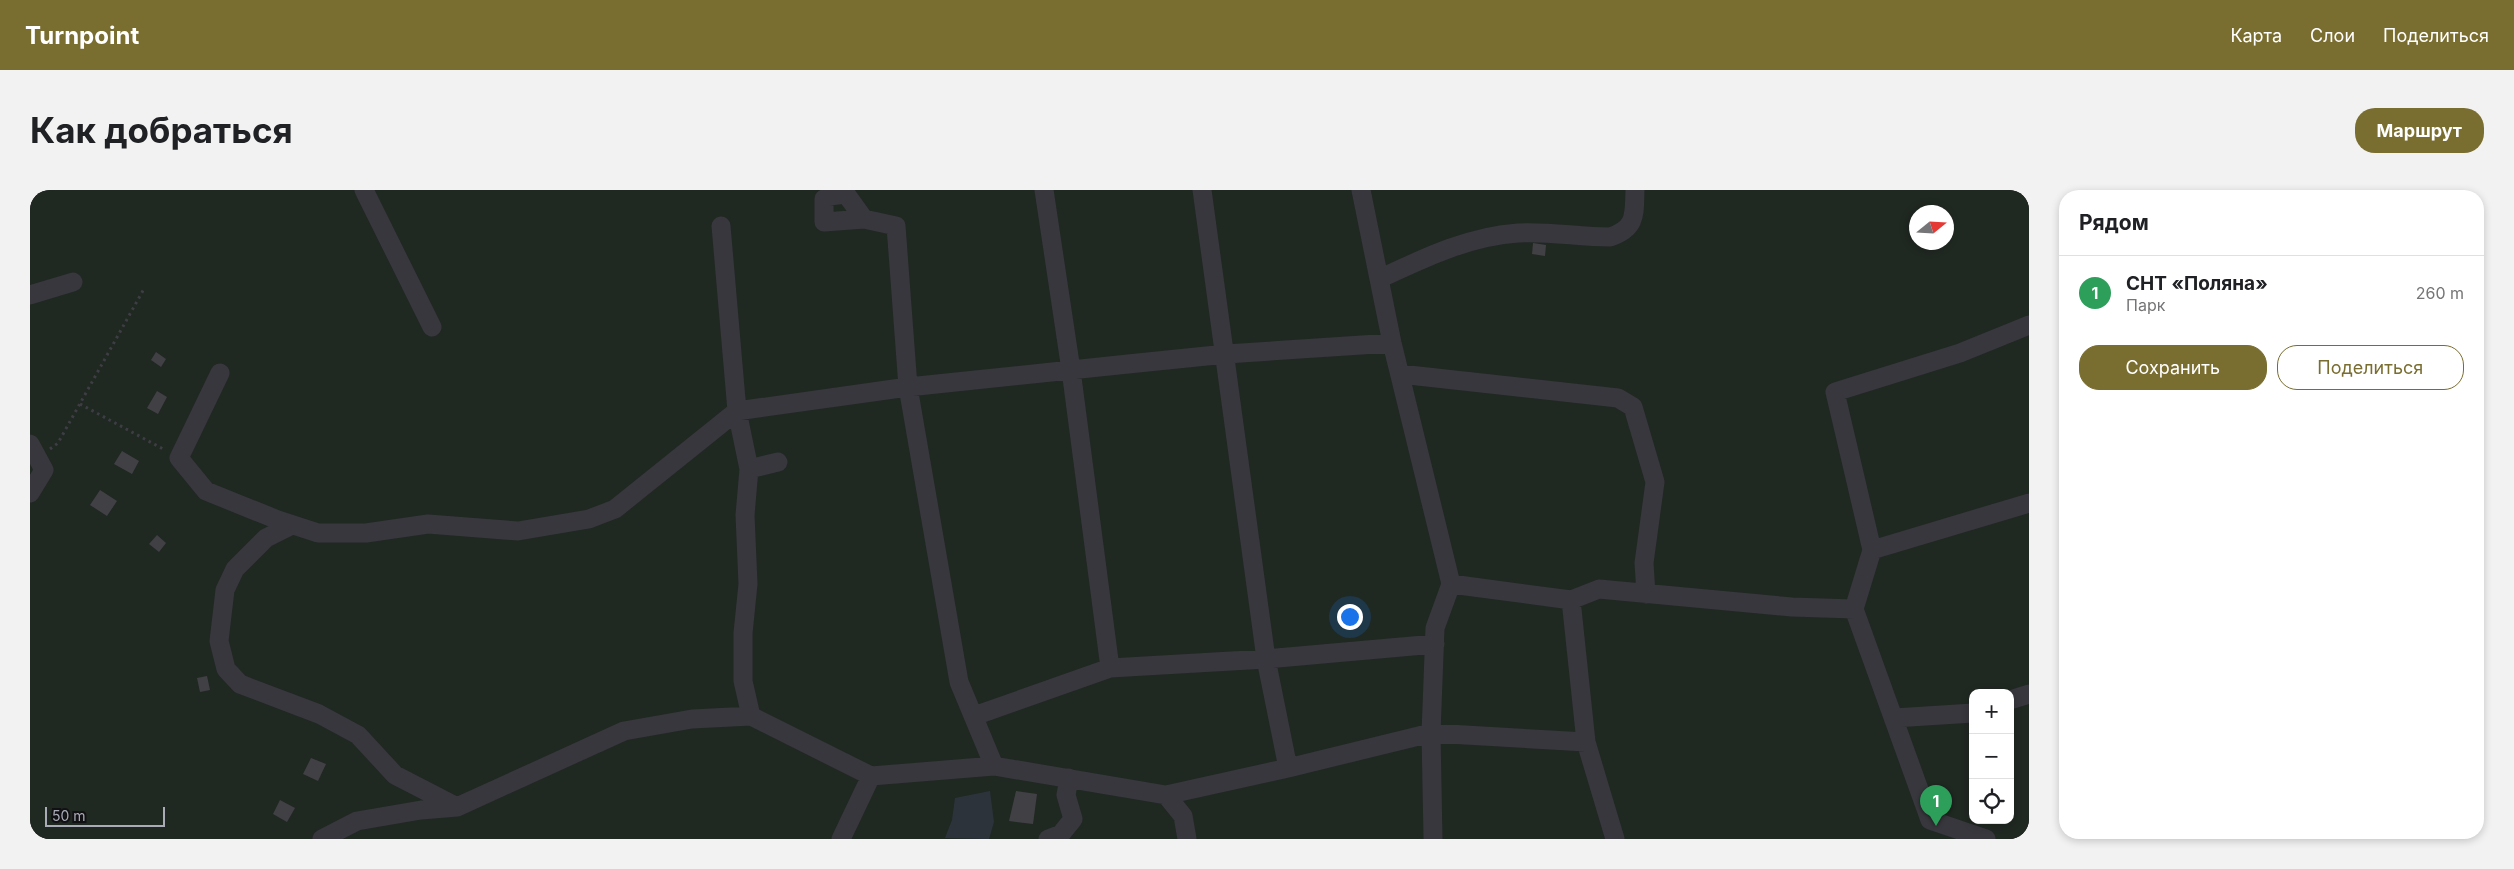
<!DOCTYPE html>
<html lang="ru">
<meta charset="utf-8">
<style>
body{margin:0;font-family:Inter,sans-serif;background:#f2f2f2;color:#202124}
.controls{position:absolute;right:15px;bottom:15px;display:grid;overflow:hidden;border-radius:10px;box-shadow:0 2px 8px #0003}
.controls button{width:45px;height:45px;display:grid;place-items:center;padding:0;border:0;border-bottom:1px solid #e0e0e0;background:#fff;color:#202124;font:25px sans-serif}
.compass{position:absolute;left:1879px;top:15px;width:45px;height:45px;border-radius:50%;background:#fff;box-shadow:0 2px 8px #0003;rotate:72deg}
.scale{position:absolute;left:15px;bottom:12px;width:120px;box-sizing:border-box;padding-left:5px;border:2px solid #a9abb7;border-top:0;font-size:14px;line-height:18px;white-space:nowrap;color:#a9abb7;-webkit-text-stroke:4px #111113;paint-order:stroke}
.you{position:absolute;left:1319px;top:426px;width:18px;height:18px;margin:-12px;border:4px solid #fff;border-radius:50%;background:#1a73e8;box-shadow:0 0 0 8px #1a73e833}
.badge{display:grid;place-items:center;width:32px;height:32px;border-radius:50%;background:#7a6d30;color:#fff;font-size:16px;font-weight:700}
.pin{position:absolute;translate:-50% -41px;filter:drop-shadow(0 1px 2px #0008)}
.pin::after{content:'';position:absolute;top:26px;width:18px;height:15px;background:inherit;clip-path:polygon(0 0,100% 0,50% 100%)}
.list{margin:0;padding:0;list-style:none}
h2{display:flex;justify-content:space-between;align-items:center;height:65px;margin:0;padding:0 20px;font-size:21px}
h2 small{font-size:16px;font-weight:400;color:#757577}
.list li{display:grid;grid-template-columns:32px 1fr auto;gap:15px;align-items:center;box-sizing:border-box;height:75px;padding:0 20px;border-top:1px solid #e0e0e0}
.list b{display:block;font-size:19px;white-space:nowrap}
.list p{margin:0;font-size:16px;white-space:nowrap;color:#757577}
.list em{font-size:16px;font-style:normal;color:#757577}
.actions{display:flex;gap:10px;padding:15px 20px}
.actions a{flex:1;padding:11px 0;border:1px solid #7a6d30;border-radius:20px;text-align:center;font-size:18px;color:#7a6d30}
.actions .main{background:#7a6d30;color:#fff}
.icon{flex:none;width:28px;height:28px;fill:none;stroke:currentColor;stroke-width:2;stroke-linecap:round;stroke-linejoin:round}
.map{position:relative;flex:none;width:1999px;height:649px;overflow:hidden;border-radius:20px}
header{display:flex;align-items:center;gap:30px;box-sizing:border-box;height:70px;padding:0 25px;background:#7a6d30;color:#fff}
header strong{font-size:24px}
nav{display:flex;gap:28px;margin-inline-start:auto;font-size:18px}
.intro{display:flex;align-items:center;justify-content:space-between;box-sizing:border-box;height:120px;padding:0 30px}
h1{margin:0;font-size:35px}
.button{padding:12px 22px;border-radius:20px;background:#7a6d30;color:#fff;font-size:18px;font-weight:700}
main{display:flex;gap:30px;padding:0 30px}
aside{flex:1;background:#fff;border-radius:20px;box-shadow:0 2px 8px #0003}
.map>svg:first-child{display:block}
.green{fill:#202822;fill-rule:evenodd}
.water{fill:#2d333b}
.building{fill:#414045}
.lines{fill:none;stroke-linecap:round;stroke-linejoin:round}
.path{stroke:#3d3e44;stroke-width:3;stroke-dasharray:2.5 4;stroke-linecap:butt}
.minor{stroke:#37373d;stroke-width:19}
</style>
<header>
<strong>Turnpoint</strong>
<nav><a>Карта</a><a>Слои</a><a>Поделиться</a></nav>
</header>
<div class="intro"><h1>Как добраться</h1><a class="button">Маршрут</a></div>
<main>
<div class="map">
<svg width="1999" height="649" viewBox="0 0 1999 649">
<rect width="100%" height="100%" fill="#161618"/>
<!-- green -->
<path class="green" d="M0 0H1999V649H0ZM1886 22H1916V52H1886ZM1943 503H1980V630H1943Z"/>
<!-- water -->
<path class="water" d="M960 601 964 632 959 649 915 648 922 630 925 608Z"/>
<!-- building -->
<path class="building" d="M1503 53 1516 55 1515 66 1502 64Z
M126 162 136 169 131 177 121 170Z
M127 201 137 207 128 224 117 218Z
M92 261 109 271 102 284 84 274Z
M70 300 87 311 77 326 60 315Z
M127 345 136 353 129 362 119 354Z
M177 486 180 500 170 502 167 488Z
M281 568 296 574 288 591 273 584Z
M986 601 1007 604 1003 634 979 631Z
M250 610 265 618 257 632 243 624Z"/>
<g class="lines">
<!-- path -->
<path class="path" d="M50 214 135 260
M20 259 28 253 115 97"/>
<!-- minor -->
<path class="minor" d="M334 0 402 137
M1014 0 1041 180 1080 478
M1172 0 1236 469 1258 578
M1331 0 1362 153 1421 394 1405 438 1401 543 1403 649
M834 29 816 4 799 6 794 9V32L834 29 866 36 878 197 929 492 964 576
M691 36 707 221 719 279 715 325 718 394 713 443V491L721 526
M1349 89C1392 69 1439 46 1488 43 1518 41 1549 47 1580 47 1607 38 1604 24 1605 0
M0 105 43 92
M190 183 149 268 176 301 248 330 288 343H336L398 334 488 341 559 329 585 319 707 221 878 197 1098 174 1196 164 1362 153
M1370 184 1588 208 1603 217 1625 292 1614 373 1616 404
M0 254 14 280 0 303
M719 279 748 272
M262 335 236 348 205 379 195 400 189 451 196 479 210 494 289 524 328 545 365 585 427 617
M1842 360 1999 313
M1421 394 1541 410 1556 552 1585 649
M1541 410 1569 399 1762 417 1824 419
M1980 510 1999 504
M944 526 1080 478 1236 469 1405 454
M1864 528 1943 523
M1136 605 1153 626 1157 649
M292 649 327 631 391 620 427 617 594 541 662 529 721 526 841 586 964 576 1136 605 1258 578 1401 543 1556 552
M811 649 841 586
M1018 649 1031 644 1043 629 1036 605 1039 588
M1956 649 1900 630 1824 419 1842 360 1805 202 1930 163 1999 135"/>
</g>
</svg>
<div class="controls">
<button>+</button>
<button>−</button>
<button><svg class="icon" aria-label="locate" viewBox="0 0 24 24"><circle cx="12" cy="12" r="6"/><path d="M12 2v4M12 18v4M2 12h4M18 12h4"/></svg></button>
</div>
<svg class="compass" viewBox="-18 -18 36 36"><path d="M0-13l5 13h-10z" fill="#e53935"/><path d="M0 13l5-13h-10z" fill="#757577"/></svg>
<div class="scale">50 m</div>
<div class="you"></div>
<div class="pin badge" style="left:1906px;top:636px;background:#2e9e5b">1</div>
</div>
<aside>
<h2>Рядом<small></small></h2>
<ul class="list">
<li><span class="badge" style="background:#2e9e5b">1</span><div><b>СНТ «Поляна»</b><p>Парк</p></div><em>260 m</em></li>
</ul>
<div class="actions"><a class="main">Сохранить</a><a>Поделиться</a></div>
</aside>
</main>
